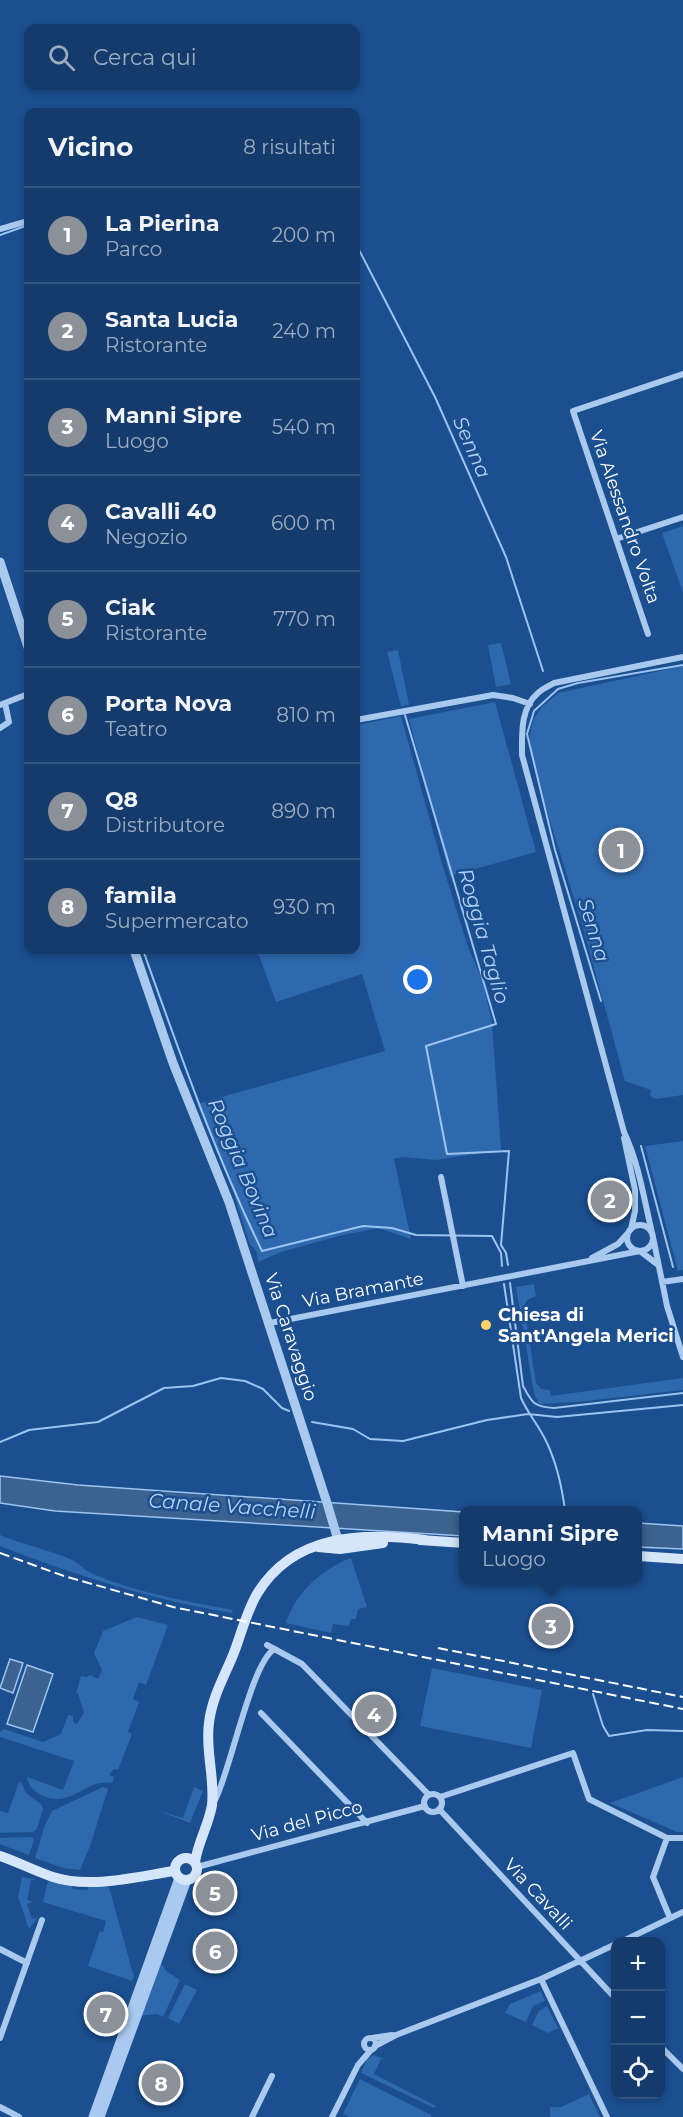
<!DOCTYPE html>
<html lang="it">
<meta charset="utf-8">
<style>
body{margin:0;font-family:Montserrat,sans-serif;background:#214673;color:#f1f3f6}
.controls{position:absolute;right:18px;bottom:18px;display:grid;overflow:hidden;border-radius:12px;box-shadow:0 3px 9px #0003}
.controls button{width:54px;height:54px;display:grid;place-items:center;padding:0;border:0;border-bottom:2px solid #33557e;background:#143b6b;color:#f1f3f6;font:30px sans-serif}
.you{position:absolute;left:418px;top:980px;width:21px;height:21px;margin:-15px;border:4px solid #fff;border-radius:50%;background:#1a73e8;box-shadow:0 0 0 9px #1a73e833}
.badge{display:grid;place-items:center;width:39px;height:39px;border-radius:50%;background:#8c9099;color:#fff;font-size:20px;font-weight:700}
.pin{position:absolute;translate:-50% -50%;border:3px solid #fff;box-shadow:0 2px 6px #0006}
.popup{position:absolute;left:459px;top:1506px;width:183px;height:78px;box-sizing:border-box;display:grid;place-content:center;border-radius:12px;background:#143b6b;filter:drop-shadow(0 2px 4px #0005);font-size:20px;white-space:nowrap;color:#9dadc1}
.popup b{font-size:22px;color:#f1f3f6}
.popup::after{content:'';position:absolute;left:50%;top:100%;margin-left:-12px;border:12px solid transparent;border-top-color:#143b6b}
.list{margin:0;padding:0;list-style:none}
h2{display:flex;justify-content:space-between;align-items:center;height:78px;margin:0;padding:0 24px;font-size:26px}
h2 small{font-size:20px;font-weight:400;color:#9dadc1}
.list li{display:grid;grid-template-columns:39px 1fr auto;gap:18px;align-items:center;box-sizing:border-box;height:96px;padding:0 24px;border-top:2px solid #33557e}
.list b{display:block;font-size:22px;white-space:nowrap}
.list p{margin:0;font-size:20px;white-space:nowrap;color:#9dadc1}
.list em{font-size:20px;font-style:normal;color:#9dadc1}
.icon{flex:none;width:33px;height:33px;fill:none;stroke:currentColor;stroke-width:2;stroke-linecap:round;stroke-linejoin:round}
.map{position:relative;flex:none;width:683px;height:2117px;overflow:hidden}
.search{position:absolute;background:#143b6b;box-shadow:0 3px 9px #0003;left:24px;top:24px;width:336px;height:66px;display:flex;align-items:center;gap:15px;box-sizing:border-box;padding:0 21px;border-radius:12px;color:#9dadc1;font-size:22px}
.panel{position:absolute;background:#143b6b;box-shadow:0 3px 9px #0003;left:24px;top:108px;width:336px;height:846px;border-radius:12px}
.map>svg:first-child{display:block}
.green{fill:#2e69ad}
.water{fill:#3c6290;stroke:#9cc4f0;stroke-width:1.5}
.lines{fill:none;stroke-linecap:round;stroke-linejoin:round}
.stream{stroke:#9cc4f0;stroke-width:2}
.minor{stroke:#a9c9ee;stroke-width:6}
.tertiary{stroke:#a9c9ee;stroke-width:9}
.secondary{stroke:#d6e6fa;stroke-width:10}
.rail{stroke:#fff;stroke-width:2;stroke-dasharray:10 4.5;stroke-linecap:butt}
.poi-dot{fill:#ffd166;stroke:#1b4f8f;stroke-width:2}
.labels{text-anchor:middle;stroke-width:5;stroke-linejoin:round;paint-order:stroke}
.street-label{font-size:18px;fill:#fff;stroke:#1b4f8f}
.poi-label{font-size:18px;font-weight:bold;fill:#fff;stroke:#1b4f8f;text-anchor:start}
.water-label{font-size:20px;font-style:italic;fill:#b5d3f5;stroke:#1b4f8f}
</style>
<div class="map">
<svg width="683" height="2117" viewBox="0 0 683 2117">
<rect width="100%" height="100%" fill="#1b4f8f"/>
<!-- green -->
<path class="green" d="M683 526V593L662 533Z
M501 643 511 684 496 687 488 645Z
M398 650 409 705 401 706 387 652Z
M683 666V1095L656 1099 650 1096 651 1090 625 1081 582 924 536 776 529 740 533 720 542 707 558 693Z
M495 702 536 852 450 876 409 719Z
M401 716 443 867 468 947 483 982 492 1022 501 1150 436 1160 403 1157 394 1159 411 1239 381 1229H374L343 1235 281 1252 258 1262C257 1255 257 1249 250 1245L232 1188 197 1104 385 1051 362 974 276 1002 257 950H356V725Z
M683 1141V1270L678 1271 645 1146Z
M534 1284 536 1296 527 1300 524 1306 536 1383 541 1389 550 1390 551 1396 683 1378V1390L577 1402 539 1404 534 1393 516 1287Z
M0 1535C23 1545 47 1549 70 1559 79 1562 84 1571 93 1574 137 1593 186 1601 233 1610L232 1613C152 1600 75 1575 0 1546Z
M351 1558 367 1607 358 1609 356 1619H351L349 1626 333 1624 331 1633 286 1623C295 1593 323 1568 351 1558Z
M137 1617 168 1625 146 1685 139 1682 133 1699 139 1702 128 1732 132 1734 118 1770 114 1769 109 1775 114 1777 112 1783C85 1778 71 1810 41 1795 33 1791 28 1785 27 1777L63 1790 74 1761 0 1737V1732L4 1729 43 1742 61 1734 68 1715 73 1716V1722L77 1724 84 1713 78 1693 76 1694 81 1676 87 1677 90 1675 98 1679 102 1670 94 1653 103 1631Z
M432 1668 542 1690 531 1748 420 1726Z
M683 1777V1832H677L610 1803Z
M19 1782H21L26 1793 42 1805 43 1809 37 1829 33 1832 0 1833V1811L8 1813Z
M103 1787 108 1789 90 1846 80 1870 63 1868 35 1858 45 1825 52 1811Z
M194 1787 203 1791 190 1823 159 1811 183 1818Z
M32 1837 34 1840 29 1855 0 1844V1838Z
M22 1877 37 1880H31L27 1900 33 1902 27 1904 32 1919 38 1917 29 1929 18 1897Z
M48 1881 72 1886 73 1889 88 1890V1887H109L134 1977 132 1981 88 1966 100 1931 103 1932 106 1921 43 1902Z
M159 1960 166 1971 180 1980 163 2017 157 2014 139 2016Z
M185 1984 197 1990 179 2024 168 2018Z
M541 1991 545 2001 533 2006 526 2022 505 2013 510 2004Z
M547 2006 558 2028 548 2033 532 2025 539 2011Z
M374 2055 386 2060 381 2059 374 2074 436 2106 434 2108 361 2073 367 2059Z
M360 2079 431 2115V2117H349L343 2114Z
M589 2094 600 2117H550V2107H561Z"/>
<!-- water -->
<path class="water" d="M0 1476 78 1485 464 1512V1536L55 1511 0 1503Z
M638 1523 683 1526V1549L638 1547Z
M10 1659 23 1663 13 1693 0 1688Z
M27 1665 53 1674 33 1732 7 1724Z"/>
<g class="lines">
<!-- stream -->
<path class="stream" d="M0 235 28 225
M356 244 435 397 506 557 543 671
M405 715 496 1024 426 1046 447 1154 509 1151 501 1245 506 1253 508 1265
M143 950C179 1051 215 1154 262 1251L363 1226 392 1228 416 1235 492 1236 501 1253 502 1266
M601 1001 555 850 527 734 534 711 558 689 578 683 683 665
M641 1146 673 1267
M510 1283 523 1386C532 1403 534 1407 554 1408L683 1393
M504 1284 521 1398C528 1414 540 1427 547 1443 557 1464 562 1488 565 1510
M312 1422 353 1429 370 1439 403 1441 487 1420 528 1414 557 1417 683 1405
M0 1442 29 1430 98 1422 164 1388 193 1386 221 1378 245 1381 263 1389 282 1408 289 1411
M593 1694 603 1726 609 1736 647 1730 683 1731"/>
<!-- minor -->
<path class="minor" d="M0 229 28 221
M616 539 683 517
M648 634 573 411 683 374
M0 705 28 694
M356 720 493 695 513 698 530 704
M0 728 9 722 5 703
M624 1138 635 1190V1211L631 1229
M441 1177 463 1286
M627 1238a13 13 0 1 1 26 0a13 13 0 1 1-26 0Z
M652 1233C644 1199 639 1164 624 1132L522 755C522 735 520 708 538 693 542 689 549 686 554 683L683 657
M653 1237 667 1306 683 1357
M592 1258 618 1244 628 1233
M662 1282 683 1279
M270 1323 640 1251 657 1264
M267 1645 302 1664 429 1795
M261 1713 367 1823
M424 1803a9 9 0 1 1 18 0a9 9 0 1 1-18 0Z
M440 1797 573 1753 589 1799 667 1838 653 1877 670 1918
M215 1800C230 1773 252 1659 275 1649
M439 1809 616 1999
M667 1838H683
M197 1867 425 1806
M621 1942 683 1912
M0 1949 27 1963
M541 1979 607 2117
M364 2044a6 6 0 1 1 12 0a6 6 0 1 1-12 0Z
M0 2038 42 1920
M372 2038 392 2035
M375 2046 396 2035 541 1979 616 1944
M660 2046 683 2069
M0 2107 19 2117
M252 2117 272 2076
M332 2117 358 2065 371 2050"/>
<!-- tertiary -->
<path class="tertiary" d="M0 562 28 647
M134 950 173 1063 229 1202 327 1503 338 1540V1545
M93 2117 179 1878
M100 2117 187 1880"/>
<!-- secondary -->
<path class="secondary" d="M420 1540 464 1543
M318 1547 340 1549 383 1543
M638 1556 683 1559
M0 1856C18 1862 35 1871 53 1877 90 1889 136 1877 174 1871
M175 1869a11 11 0 1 1 22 0a11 11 0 1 1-22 0Z
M195 1862C198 1842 209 1824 212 1805 215 1777 205 1750 209 1723 212 1696 226 1674 235 1650 242 1631 247 1611 257 1594 293 1534 362 1532 425 1540"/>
<!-- rail -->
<path class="rail" d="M0 1553 64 1576 173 1607 683 1709
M438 1648 683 1697"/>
</g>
<!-- markers -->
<circle class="poi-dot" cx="486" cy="1325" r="6"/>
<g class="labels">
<!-- street labels -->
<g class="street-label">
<text transform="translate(625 517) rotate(71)" y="6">Via Alessandro Volta</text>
<text transform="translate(363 1290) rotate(-11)" y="6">Via Bramante</text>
<text transform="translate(291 1337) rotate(72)" y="6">Via Caravaggio</text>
<text transform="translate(307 1821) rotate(-15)" y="6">Via del Picco</text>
<text transform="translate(538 1894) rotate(47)" y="6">Via Cavalli</text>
</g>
<!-- poi labels -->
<g class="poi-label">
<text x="498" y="1321">Chiesa di<tspan x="498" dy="21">Sant'Angela Merici</tspan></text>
</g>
<!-- water labels -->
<g class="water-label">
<text transform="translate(472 447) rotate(66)" y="7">Senna</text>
<text transform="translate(594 930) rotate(73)" y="7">Senna</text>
<text transform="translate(484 936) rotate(74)" y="7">Roggia Taglio</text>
<text transform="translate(243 1168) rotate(67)" y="7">Roggia Bovina</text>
<text transform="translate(232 1506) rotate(4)" y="7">Canale Vacchelli</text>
</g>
</g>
</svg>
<div class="controls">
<button>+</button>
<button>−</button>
<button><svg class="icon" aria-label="locate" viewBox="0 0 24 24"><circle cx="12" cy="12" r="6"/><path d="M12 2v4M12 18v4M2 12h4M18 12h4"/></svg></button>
</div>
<div class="you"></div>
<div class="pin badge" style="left:621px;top:850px">1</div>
<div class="pin badge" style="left:610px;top:1200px">2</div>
<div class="pin badge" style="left:551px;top:1626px">3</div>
<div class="popup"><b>Manni Sipre</b>Luogo</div>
<div class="pin badge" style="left:374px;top:1714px">4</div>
<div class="pin badge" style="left:215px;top:1893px">5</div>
<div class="pin badge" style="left:215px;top:1951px">6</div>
<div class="pin badge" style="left:106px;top:2014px">7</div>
<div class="pin badge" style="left:161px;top:2083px">8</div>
<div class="search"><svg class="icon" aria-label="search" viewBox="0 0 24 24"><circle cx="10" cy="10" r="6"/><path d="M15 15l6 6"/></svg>Cerca qui</div>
<section class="panel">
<h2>Vicino<small>8 risultati</small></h2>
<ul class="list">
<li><span class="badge">1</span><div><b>La Pierina</b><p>Parco</p></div><em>200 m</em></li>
<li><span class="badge">2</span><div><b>Santa Lucia</b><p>Ristorante</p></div><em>240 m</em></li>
<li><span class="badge">3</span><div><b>Manni Sipre</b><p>Luogo</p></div><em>540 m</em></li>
<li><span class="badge">4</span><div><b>Cavalli 40</b><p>Negozio</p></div><em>600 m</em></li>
<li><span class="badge">5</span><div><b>Ciak</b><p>Ristorante</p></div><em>770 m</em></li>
<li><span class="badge">6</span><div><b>Porta Nova</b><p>Teatro</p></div><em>810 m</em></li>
<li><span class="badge">7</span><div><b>Q8</b><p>Distributore</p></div><em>890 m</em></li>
<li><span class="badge">8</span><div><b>famila</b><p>Supermercato</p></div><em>930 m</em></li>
</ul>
</section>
</div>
